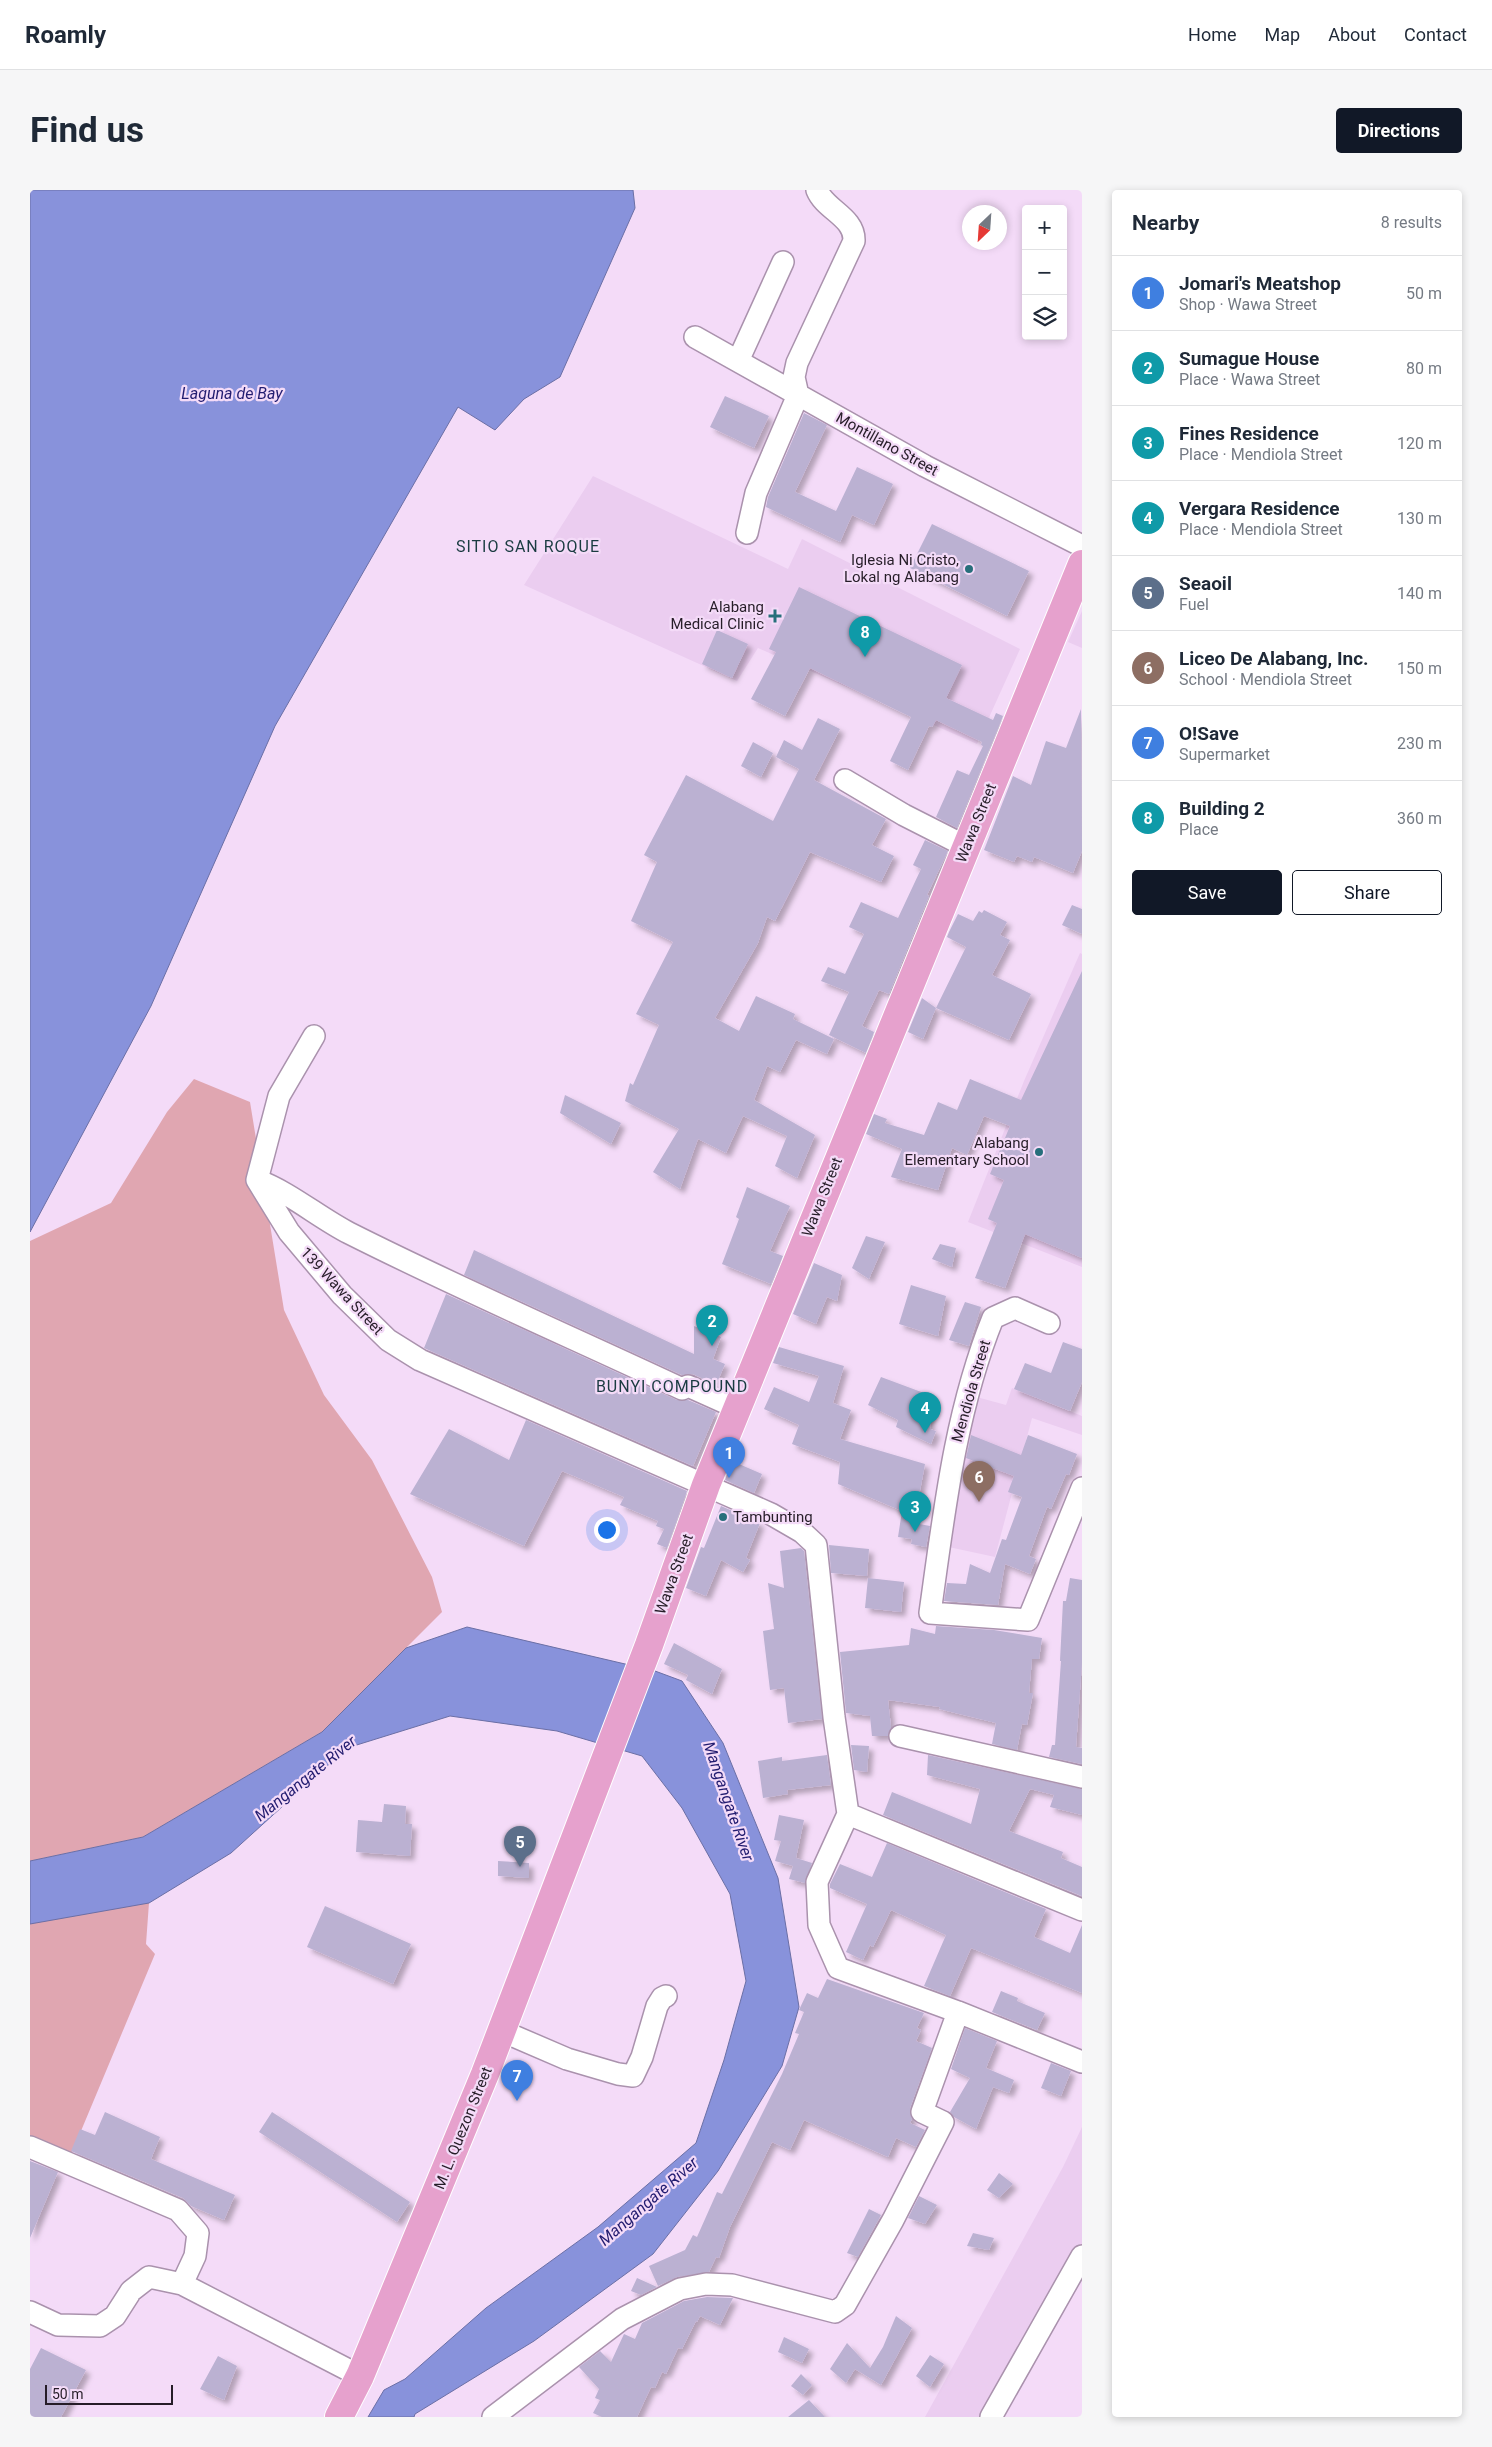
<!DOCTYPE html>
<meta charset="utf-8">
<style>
body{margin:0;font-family:Roboto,sans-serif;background:#f6f6f7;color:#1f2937}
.controls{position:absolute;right:15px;top:15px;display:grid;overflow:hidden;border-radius:5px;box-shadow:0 2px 8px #0003}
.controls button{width:45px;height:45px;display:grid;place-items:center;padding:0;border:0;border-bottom:1px solid #e0e1e3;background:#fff;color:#1f2937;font:25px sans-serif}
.compass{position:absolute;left:932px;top:15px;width:45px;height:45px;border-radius:50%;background:#fff;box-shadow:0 2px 8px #0003;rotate:205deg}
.scale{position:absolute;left:15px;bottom:12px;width:128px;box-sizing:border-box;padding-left:5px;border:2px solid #261d28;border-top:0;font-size:14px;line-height:18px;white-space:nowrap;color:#261d28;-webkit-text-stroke:4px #f4dbf8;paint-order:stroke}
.you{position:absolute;left:576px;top:1339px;width:18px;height:18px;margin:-12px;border:4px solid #fff;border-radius:50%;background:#1a73e8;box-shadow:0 0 0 8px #1a73e833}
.badge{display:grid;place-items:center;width:32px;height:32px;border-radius:50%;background:#111827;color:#fff;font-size:16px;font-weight:700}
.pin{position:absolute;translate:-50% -41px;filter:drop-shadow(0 1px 2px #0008)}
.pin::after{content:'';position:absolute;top:26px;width:18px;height:15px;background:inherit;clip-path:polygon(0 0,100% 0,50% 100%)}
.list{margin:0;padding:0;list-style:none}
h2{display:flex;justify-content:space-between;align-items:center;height:65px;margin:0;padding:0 20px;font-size:21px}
h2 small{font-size:16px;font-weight:400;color:#747a83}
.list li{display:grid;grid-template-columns:32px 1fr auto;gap:15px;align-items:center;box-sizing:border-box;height:75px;padding:0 20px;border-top:1px solid #e0e1e3}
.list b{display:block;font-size:19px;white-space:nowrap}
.list p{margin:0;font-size:16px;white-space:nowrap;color:#747a83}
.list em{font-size:16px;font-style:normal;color:#747a83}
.actions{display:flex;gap:10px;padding:15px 20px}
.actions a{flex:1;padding:11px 0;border:1px solid #111827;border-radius:5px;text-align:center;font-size:18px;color:#111827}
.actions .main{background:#111827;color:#fff}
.icon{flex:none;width:28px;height:28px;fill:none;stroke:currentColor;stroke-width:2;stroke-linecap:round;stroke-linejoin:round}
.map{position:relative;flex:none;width:1052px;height:2227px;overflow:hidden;border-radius:5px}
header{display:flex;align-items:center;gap:30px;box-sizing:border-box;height:70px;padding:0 25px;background:#fff;border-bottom:1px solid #e0e1e3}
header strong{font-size:24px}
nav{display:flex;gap:28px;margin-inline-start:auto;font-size:18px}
.intro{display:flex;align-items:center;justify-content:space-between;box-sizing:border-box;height:120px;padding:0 30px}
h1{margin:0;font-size:35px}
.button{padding:12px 22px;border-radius:5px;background:#111827;color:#fff;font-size:18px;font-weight:700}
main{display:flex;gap:30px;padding:0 30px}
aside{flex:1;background:#fff;border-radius:5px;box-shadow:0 2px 8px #0003}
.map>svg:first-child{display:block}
.built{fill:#ebcdf0}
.green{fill:#e0a6b1}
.water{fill:#8892db;stroke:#6b6fa5}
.building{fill:#bbb1d2;filter:url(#shadow)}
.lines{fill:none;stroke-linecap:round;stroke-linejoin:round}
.minor-casing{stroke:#aa92ad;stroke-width:24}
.major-casing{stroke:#fff;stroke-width:30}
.minor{stroke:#fff;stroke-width:21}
.major{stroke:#e6a1cd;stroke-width:28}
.poi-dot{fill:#276f7b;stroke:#f4dbf8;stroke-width:2}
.labels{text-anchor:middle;stroke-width:4.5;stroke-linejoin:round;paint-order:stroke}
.street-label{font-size:15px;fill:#261d28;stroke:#f4dbf8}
.poi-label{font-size:15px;fill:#261d28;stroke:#f4dbf8;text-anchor:end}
.water-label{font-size:16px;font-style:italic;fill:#221c70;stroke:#f4dbf8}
.neighbourhood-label{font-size:16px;letter-spacing:1px;fill:#1a3b41;stroke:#f4dbf8}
</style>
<header>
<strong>Roamly</strong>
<nav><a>Home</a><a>Map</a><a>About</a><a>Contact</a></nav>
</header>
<div class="intro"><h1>Find us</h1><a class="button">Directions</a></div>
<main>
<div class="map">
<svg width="1052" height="2227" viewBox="0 0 1052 2227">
<defs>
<filter id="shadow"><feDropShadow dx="4.5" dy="4.5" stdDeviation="2.5" flood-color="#0004"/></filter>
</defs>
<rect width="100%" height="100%" fill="#f4dbf8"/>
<!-- built -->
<path class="built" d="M563 286 758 379 772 349 990 459 947 554 728 458 707 491 494 395Z
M1052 421V458L1038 452Z
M1050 763 1052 764V1077L938 1032 994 891Z
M982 1198 1052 1226V1245L1002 1228 965 1367 914 1356 943 1206 976 1215Z
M1052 1937V2080L968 2227H895L1033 1977Z"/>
<!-- green -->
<path class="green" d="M164 889 220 912 254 1120 294 1205 342 1270 402 1387 412 1422 292 1542 113 1647 0 1671V1051L81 1013 137 922Z
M120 1699 116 1754 125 1764 38 1972 0 1955V1732Z"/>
<!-- water -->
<path class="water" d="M0 0H603L605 18 530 187 494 209 465 240 428 217 245 536 121 816 0 1042Z
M437 1437 625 1481 652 1491 693 1553 748 1688 769 1817 752 1876 688 1981 623 2064 504 2151 385 2224 384 2227H338L354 2200 375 2189 456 2118 568 2037 666 1953 694 1870 716 1791 700 1704 652 1618 612 1566 527 1541 420 1526 317 1558 201 1663 119 1713 0 1734V1671L113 1647 292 1542 376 1458Z"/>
<!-- building -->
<path class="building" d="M695 206 739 226 724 258 680 237Z
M774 223 797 235 765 302 806 321 827 277 863 294 844 335 822 325 810 352 736 317 738 307Z
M902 334 999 381 977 426 880 378Z
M769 397 932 475 916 508 963 530 966 523 973 526 927 638 906 627 927 580 939 585 953 556 951 555 952 552 906 530 902 537 899 536 878 580 860 571 881 527 780 478 755 526 721 509 746 462 739 459Z
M687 440 718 454 702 488 672 474Z
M1051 519 1052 661 1043 683 1004 667 1002 672 987 666 984 672 954 660 983 586 1001 595 1016 551 1036 558Z
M788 528 810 539 784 590 856 629 842 655 864 666 851 692 780 662 745 731 737 727 728 753 685 828 709 841 726 806 765 824 763 829 804 849 797 864 766 850 750 882 737 876 724 910 785 945 767 988 745 976 757 946 713 926 696 963 668 949 650 999 623 982 649 939 595 911 600 893 603 895 629 835 606 824 643 752 601 731 627 672 614 665 656 585 743 631 769 579 746 567 754 550 772 560Z
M723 552 743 563 731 587 711 576Z
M895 650 918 661 897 705 899 706 859 804 849 800 832 836 844 842 836 863 799 845 819 802 791 791 798 777 815 784 834 744 819 737 831 712 868 728 891 679 883 675Z
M1042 715 1052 719V744L1032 735Z
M954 720 977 732 970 745 980 750 962 785 1001 804 979 850 906 818 936 757 917 747 919 742 928 724 943 731 949 721 952 723Z
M1052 781V1068L995 1044 975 1098 945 1088 967 1033 958 1029 974 990 960 984 980 936 954 926 937 965 922 958 908 1000 861 987 872 959 836 944 844 924 857 929 855 933 894 945 908 912 927 920 940 889 991 910Z
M892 808 906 818 893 849 878 842Z
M535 905 591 933 581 954 530 923Z
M717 997 760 1016 740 1061 753 1066 741 1094 692 1074 709 1029 706 1027Z
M836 1046 855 1052 839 1089 822 1078Z
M910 1054 926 1058 922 1077 902 1069Z
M444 1060 664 1164V1136L691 1147 683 1169 695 1174 686 1195 663 1184 652 1185 434 1085Z
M784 1073 812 1085 807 1111 797 1107 786 1134 763 1124Z
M881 1095 916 1106 908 1146 869 1134Z
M416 1104 647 1210H658L686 1222 663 1276 394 1158Z
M935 1112 951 1117 939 1156 919 1150Z
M1033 1152 1052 1159V1192L1040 1221 984 1199 995 1173 1021 1183Z
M749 1157 814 1176 803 1213 821 1220 810 1249 895 1274 884 1333 900 1336 896 1357 881 1354 882 1349 868 1347 872 1321 808 1294 810 1272 762 1254 769 1235 734 1219 744 1197 779 1212 789 1186 743 1173Z
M851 1187 902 1206 900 1239 906 1241 901 1254 866 1237 868 1230 838 1215Z
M496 1230 657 1301 637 1358 627 1354 634 1339 626 1336 628 1331 590 1315 594 1307 532 1281 494 1356 380 1304 419 1239 479 1270Z
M941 1245 991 1265 998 1245 1047 1264 1039 1285 1036 1284 1021 1319 1017 1317 999 1366 1006 1369 1000 1384 975 1374 968 1415 914 1411 917 1393 936 1394 940 1374 960 1383 972 1349 976 1350 992 1307 978 1302 984 1286 936 1268Z
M702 1271 732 1284 724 1303 695 1290Z
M691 1316 730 1333 716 1368 720 1370 713 1382 691 1370 676 1406 656 1398 671 1357 674 1358Z
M799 1355 839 1359 837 1386 801 1383Z
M771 1358 774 1361 792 1529 758 1533 754 1498 740 1500 733 1441 744 1439 738 1393 754 1398 750 1361Z
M838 1388 874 1392 871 1422 835 1418Z
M1040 1388 1052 1390V1472L1046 1557 1052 1558V1574L1019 1567 1022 1555H1025L1031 1471H1030L1033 1411H1036Z
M906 1436 964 1440 1012 1448 1009 1469H1002L999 1503H1003L997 1535 992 1534 987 1560 962 1554 966 1533 909 1519 910 1517 858 1510 861 1537 858 1546H842L840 1526 816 1523 810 1462 879 1455 881 1438 905 1444Z
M644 1453 692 1479 682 1504 656 1490 658 1485 634 1474Z
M821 1555 839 1556 837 1582 824 1580Z
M797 1565 801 1595 757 1600 758 1604 733 1608 728 1571 752 1567V1571Z
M898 1565 1052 1599V1625L1020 1617 1024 1605 1000 1599 979 1641 1033 1662 1031 1668 1052 1677V1706L853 1625 862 1602 941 1634 950 1599 897 1585Z
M354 1614 376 1616 375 1634H382L380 1666 326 1662 328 1630 352 1632Z
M749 1625 774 1630 766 1668 782 1673 775 1693 759 1689 763 1676 745 1671 751 1651 744 1650Z
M857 1653 1016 1719 1004 1747 1040 1763 1052 1735V1803L941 1758 920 1806 894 1796 916 1745 861 1720 843 1757 840 1755 833 1770 816 1762 837 1714 800 1698V1694L810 1674 842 1687Z
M468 1671 499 1673V1688L468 1686Z
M295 1716 381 1754 363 1794 277 1757Z
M797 1789 894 1823 887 1838 891 1840 886 1851 902 1858 880 1918 882 1929 880 1933 895 1940 886 1957 866 1948 858 1967 774 1930 760 1960 742 1952 700 2037 689 2068 686 2067 679 2082 647 2087 628 2096 619 2076 655 2060 663 2045 667 2047 687 2002 692 2004 752 1884 769 1844 765 1843 774 1822 769 1820 777 1803 788 1808Z
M971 1801 988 1808 987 1811 1015 1823 1007 1840 962 1822Z
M935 1838 967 1851 956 1878 984 1890 979 1903 963 1897 946 1939 924 1927 920 1922 940 1888 921 1879Z
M1021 1873 1041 1881 1031 1906 1011 1898Z
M75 1922 130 1947 121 1969 205 2005 194 2030 161 2016 153 2008 41 1961 50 1939 65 1945Z
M242 1922 380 2012 367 2032 229 1942Z
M0 1971 28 1982 0 2048Z
M969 1983 983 1994 969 2008 957 2000Z
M889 2006 907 2015 895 2034 878 2028Z
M839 2019 851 2025 828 2067 817 2063Z
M943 2043 964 2048 959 2060 937 2056Z
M607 2088 627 2097 611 2105 601 2101Z
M677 2107 703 2108 690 2135 670 2126 667 2132 666 2131 652 2159 648 2158 636 2184 632 2182 625 2198 621 2197 607 2227H572L563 2223 570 2210 565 2208 569 2199 549 2177 570 2161 581 2172 594 2144 605 2149 612 2133 654 2111Z
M866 2126 882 2138 851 2195 825 2179 816 2193 800 2179 817 2153 840 2178 853 2157Z
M754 2147 779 2159 772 2173 748 2162Z
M11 2158 56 2180 31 2227H0V2179Z
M900 2165 914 2174 900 2197 886 2186Z
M188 2166 207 2176 194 2210 170 2199Z
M771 2184 782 2195 773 2205 761 2196Z
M779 2210 795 2227H758Z"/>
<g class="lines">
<defs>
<path id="minor" d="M665 147 895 276 1052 356
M708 171 753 72
M717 343 726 303 768 205 764 187 767 173 824 51C825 27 795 20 787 0
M815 590 874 625 937 657
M284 846 249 906 227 990 259 1042 312 1105 358 1150 390 1170 741 1324 772 1342 786 1355 804 1527 818 1624 787 1692 789 1735 808 1778 928 1822 1052 1872
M227 990C261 1003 288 1027 319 1043 428 1098 541 1147 652 1199L658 1196 707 1218
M1019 1133 985 1118 963 1128C925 1222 914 1323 900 1423L998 1430 1052 1298
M870 1546 1052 1587
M818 1624 1052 1720
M472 1841 537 1869 588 1884 603 1886 612 1867 627 1816 632 1808 636 1806
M0 1957 148 2020 168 2043 165 2066 152 2094
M0 2122 28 2135 70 2136 85 2126 101 2101 119 2087 152 2094 330 2186
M463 2227 592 2129 650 2099 676 2094 702 2095 805 2122 815 2115 863 2030 913 1932 892 1922 928 1822
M961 2227 1052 2066"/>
<path id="major" d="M309 2227 330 2186 455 1884 619 1455 676 1295 1052 374"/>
</defs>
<!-- minor casing -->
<use href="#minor" class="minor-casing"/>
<!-- major casing -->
<use href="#major" class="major-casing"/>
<!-- minor -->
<use href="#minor" class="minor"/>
<!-- major -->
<use href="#major" class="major"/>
</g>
<!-- markers -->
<g class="poi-dot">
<circle cx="939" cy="379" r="5"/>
<path d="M742.5 418.5h5v5h5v5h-5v5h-5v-5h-5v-5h5z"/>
<circle cx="1009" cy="962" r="5"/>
<circle cx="693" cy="1327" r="5"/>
</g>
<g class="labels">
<!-- street labels -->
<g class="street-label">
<text transform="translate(857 254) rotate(29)" y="5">Montillano Street</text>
<text transform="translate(946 633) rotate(-68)" y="5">Wawa Street</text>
<text transform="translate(792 1007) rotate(-68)" y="5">Wawa Street</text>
<text transform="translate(312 1101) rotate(47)" y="5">139 Wawa Street</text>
<text transform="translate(941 1201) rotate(-74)" y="5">Mendiola Street</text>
<text transform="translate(644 1384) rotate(-70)" y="5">Wawa Street</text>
<text transform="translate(433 1938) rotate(-68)" y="5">M. L. Quezon Street</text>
</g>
<!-- poi labels -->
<g class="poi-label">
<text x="929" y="375">Iglesia Ni Cristo,<tspan x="929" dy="17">Lokal ng Alabang</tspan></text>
<text x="734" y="422">Alabang<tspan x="734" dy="17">Medical Clinic</tspan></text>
<text x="999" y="958">Alabang<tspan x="999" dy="17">Elementary School</tspan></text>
<text x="703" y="1332" text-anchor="start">Tambunting</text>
</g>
<!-- water labels -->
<g class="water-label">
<text x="202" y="209">Laguna de Bay</text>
<text transform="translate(275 1588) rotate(-39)" y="6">Mangangate River</text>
<text transform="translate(699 1611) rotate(71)" y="6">Mangangate River</text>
<text transform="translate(618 2011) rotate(-41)" y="6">Mangangate River</text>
</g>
<!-- neighbourhood labels -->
<g class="neighbourhood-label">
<text x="498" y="362">SITIO SAN ROQUE</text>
<text x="642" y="1202">BUNYI COMPOUND</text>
</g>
</g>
</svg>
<div class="controls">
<button>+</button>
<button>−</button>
<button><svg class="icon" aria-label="layers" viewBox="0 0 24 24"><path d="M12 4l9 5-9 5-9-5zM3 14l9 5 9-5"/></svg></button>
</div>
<svg class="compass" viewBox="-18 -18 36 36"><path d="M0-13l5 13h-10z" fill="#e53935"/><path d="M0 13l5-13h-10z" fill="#747a83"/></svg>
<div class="scale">50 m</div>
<div class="you"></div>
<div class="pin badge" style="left:699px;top:1288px;background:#3f7fe0">1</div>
<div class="pin badge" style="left:682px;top:1156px;background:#0f9aa8">2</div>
<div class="pin badge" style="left:885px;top:1342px;background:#0f9aa8">3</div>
<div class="pin badge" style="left:895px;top:1243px;background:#0f9aa8">4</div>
<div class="pin badge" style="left:490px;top:1677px;background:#5c6f8a">5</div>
<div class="pin badge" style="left:949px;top:1312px;background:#8d6e63">6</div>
<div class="pin badge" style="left:487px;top:1911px;background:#3f7fe0">7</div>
<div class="pin badge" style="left:835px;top:467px;background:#0f9aa8">8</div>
</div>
<aside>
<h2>Nearby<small>8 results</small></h2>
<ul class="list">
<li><span class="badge" style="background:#3f7fe0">1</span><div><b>Jomari's Meatshop</b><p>Shop · Wawa Street</p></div><em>50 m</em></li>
<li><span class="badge" style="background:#0f9aa8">2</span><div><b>Sumague House</b><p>Place · Wawa Street</p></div><em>80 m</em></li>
<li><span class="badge" style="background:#0f9aa8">3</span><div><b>Fines Residence</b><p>Place · Mendiola Street</p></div><em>120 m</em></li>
<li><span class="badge" style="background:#0f9aa8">4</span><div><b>Vergara Residence</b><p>Place · Mendiola Street</p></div><em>130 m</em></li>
<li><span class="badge" style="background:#5c6f8a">5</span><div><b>Seaoil</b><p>Fuel</p></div><em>140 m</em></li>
<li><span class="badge" style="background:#8d6e63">6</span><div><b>Liceo De Alabang, Inc.</b><p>School · Mendiola Street</p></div><em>150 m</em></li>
<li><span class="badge" style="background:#3f7fe0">7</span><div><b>O!Save</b><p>Supermarket</p></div><em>230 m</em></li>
<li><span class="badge" style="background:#0f9aa8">8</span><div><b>Building 2</b><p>Place</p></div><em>360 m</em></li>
</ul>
<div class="actions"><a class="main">Save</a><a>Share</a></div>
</aside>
</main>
